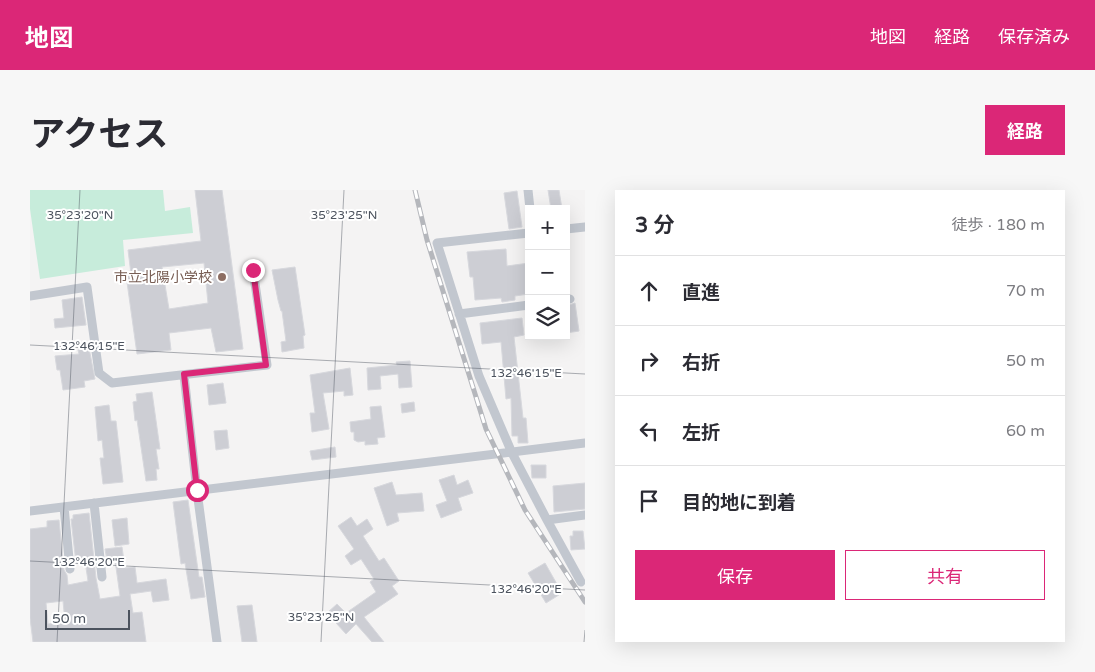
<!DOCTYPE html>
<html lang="ja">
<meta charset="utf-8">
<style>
body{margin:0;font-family:"Varela Round","Noto Sans JP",sans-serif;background:#f7f7f7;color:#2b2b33}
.controls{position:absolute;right:15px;top:15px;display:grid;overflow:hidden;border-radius:0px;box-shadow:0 5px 20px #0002}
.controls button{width:45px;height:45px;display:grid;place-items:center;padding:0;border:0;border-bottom:1px solid #e1e1e2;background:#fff;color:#2b2b33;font:25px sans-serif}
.scale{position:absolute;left:15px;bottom:12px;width:85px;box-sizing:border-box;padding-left:5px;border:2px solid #4c535e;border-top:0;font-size:14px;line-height:18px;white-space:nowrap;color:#4c535e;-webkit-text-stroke:4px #fff;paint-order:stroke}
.stop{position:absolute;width:15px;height:15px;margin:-11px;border:4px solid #db2777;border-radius:50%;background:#fff}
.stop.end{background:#db2777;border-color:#fff;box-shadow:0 1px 5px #0008}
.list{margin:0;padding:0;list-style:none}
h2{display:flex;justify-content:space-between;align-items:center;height:65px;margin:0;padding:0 20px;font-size:21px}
h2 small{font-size:16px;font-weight:400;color:#7c7c81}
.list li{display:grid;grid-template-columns:32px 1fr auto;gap:15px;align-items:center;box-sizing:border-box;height:70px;padding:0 20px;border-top:1px solid #e1e1e2}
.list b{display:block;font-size:19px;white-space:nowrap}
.list em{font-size:16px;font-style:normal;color:#7c7c81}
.actions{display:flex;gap:10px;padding:15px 20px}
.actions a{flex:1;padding:11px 0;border:1px solid #db2777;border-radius:0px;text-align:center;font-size:18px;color:#db2777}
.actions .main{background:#db2777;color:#fff}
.icon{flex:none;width:28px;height:28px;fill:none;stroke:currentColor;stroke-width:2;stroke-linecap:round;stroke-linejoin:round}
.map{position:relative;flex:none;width:555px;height:452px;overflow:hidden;border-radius:0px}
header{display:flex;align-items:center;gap:30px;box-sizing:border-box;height:70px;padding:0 25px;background:#db2777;color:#fff}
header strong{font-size:24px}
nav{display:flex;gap:28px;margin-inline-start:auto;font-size:18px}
.intro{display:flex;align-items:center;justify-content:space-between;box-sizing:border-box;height:120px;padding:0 30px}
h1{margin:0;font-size:35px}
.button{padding:12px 22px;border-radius:0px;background:#db2777;color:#fff;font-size:18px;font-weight:700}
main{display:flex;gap:30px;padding:0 30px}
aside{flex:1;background:#fff;border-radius:0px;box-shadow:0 5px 20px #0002}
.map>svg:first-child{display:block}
.green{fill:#c7ecdb}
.building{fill:#cdced4;stroke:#d7d8dd;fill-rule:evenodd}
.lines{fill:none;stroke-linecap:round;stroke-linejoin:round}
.minor{stroke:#c2c7cf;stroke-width:9}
.rail-casing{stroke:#b5b7bc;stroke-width:5}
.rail{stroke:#fff;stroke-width:3;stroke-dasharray:9;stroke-linecap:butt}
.route{stroke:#db2777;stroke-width:6}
.ticks{fill:none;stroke:#4c535e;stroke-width:1;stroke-opacity:0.45}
.education-dot{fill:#8d6e63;stroke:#fff;stroke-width:2}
.labels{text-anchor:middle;stroke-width:4;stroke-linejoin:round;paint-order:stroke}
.education-label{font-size:14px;fill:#785e54;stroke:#fff;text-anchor:end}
.ticks-label{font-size:12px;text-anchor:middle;fill:#4c535e;stroke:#fff;stroke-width:4;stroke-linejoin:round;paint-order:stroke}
</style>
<header>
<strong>地図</strong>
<nav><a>地図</a><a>経路</a><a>保存済み</a></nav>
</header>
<div class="intro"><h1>アクセス</h1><a class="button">経路</a></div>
<main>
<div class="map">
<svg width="555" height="452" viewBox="0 0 555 452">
<rect width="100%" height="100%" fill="#f4f3f3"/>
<!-- green -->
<path class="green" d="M0 0H133L135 21 160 17 163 43 93 50 95 76 10 89 0 19Z"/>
<!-- building -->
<path class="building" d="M165 0H192L213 159 186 162 181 138 139 143 141 160 107 164 96 85 101 84 98 60 171 51ZM174 73 178 113 139 119 132 77Z
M518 0H529L532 19H521Z
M487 1 492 37 479 39 474 3Z
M476 59 477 76 499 73V104L485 106V110L472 112 471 108 445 110 443 87H440L437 62Z
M265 77 275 145 273 146 274 158 252 162 251 152 256 151 252 121H251L248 110 242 80Z
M52 107 56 135 25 138 24 129 34 128 32 110Z
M545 113 549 141 536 143V116Z
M492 128 494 145 484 147 493 228H496L498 253H488V246H482L481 208 476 209 471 152 452 154 450 133Z
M59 158 65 189 54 191 55 197 33 200 30 180H27L25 166 49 164 48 160Z
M380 171 382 197 369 198 368 184 350 186 351 199 338 200 337 178 367 175 366 172Z
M320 178 323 205 314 206V201L293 203 299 239 282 242 280 223H285L280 185Z
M193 193 196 213 179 215 177 195Z
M122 202 130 259H126L129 279H126L127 290 116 291 107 230 105 231 103 212 107 211 106 204Z
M384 212 385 221 372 223 371 214Z
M79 215 81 231H86L93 292 73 294 70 268H74L72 250 68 251 65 217Z
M351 216 355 247 347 248 348 254 335 255V251L328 252 324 250V242H321L320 232 341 229 340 217Z
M197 240 199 258 186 260 184 241Z
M305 257 306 267 282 270 280 261Z
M501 275H516V288H502Z
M424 285 427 295 438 290 443 303 428 308 432 320 411 328 406 315 417 311 409 290Z
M362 292 366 305 392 303 394 321 367 323 369 331 357 336 344 298Z
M555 293V319L524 322 523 296Z
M158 310 169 387H172L175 407 161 409 155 373 151 374 143 312Z
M59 323 66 388 70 409 90 406 85 370 77 371 75 359 92 357 95 378 105 377 107 393 136 389 139 410 123 412 121 401 100 404 103 423 112 422 116 452H3L0 428V339L17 337V331L29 330 34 380 37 385 38 395 58 391 55 371 46 373 41 329H43V325ZM33 411 35 432 18 434 16 413Z
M321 327 327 336 337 329 343 339 333 346 349 371 354 368 369 391 362 396 368 404 334 427 354 452H342L326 434 316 444 297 423 307 414 316 423 346 402 340 392 344 389 331 369 321 375 315 366 324 359 308 336Z
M97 328 99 354 85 356 82 330Z
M543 341H553L555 359 541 360 540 346H543Z
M515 373 532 403 516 413 498 383Z
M222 415 227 452H212L207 416Z"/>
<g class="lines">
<!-- minor -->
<path class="minor" d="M498 0 500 19
M536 39 555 37
M499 43 407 53 449 186 482 263 517 330 551 392
M0 106 57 97 69 183 82 193 237 175 223 80
M536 110 540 109
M429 124 499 115
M154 185 167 301 187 452
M64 313 72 387
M34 317 40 379
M0 321 555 253
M517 330 555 325"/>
<defs>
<path id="rail" d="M385 0 397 50 456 239 495 320 555 412"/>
</defs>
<!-- rail casing -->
<use href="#rail" class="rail-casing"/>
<!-- rail -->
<use href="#rail" class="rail"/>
</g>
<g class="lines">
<!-- route -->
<path class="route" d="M167 300 154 184 236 175 223 80"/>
</g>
<!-- ticks -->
<path class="ticks" d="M0 155 555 184M0 371 555 400M27 452 50 0M291 452 314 0M554 452 555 440"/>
<!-- markers -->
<circle class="education-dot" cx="192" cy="87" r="5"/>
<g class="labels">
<!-- education labels -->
<g class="education-label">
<text x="182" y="92">市立北陽小学校</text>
</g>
</g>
<g class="ticks-label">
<text x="50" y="29">35°23'20"N</text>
<text x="314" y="29">35°23'25"N</text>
<text x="59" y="160">132°46'15"E</text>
<text x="496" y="187">132°46'15"E</text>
<text x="59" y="376">132°46'20"E</text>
<text x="496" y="403">132°46'20"E</text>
<text x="291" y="431">35°23'25"N</text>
</g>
</svg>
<div class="controls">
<button>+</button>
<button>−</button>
<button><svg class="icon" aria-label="layers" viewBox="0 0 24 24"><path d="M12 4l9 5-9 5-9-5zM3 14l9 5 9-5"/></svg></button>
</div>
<div class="scale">50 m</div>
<div class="stop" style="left:167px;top:300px"></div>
<div class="stop end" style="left:223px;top:80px"></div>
</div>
<aside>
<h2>3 分<small>徒歩 · 180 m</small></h2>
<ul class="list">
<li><svg class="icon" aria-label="ahead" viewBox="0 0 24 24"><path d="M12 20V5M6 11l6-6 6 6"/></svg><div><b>直進</b></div><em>70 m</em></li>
<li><svg class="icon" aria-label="right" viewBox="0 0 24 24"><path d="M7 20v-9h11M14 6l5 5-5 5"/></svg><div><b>右折</b></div><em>50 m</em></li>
<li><svg class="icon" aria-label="left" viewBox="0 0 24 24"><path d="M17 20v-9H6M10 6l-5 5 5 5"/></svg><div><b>左折</b></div><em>60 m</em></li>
<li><svg class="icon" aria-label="arrive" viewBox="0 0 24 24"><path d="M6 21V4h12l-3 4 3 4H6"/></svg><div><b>目的地に到着</b></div></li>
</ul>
<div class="actions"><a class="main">保存</a><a>共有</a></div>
</aside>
</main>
